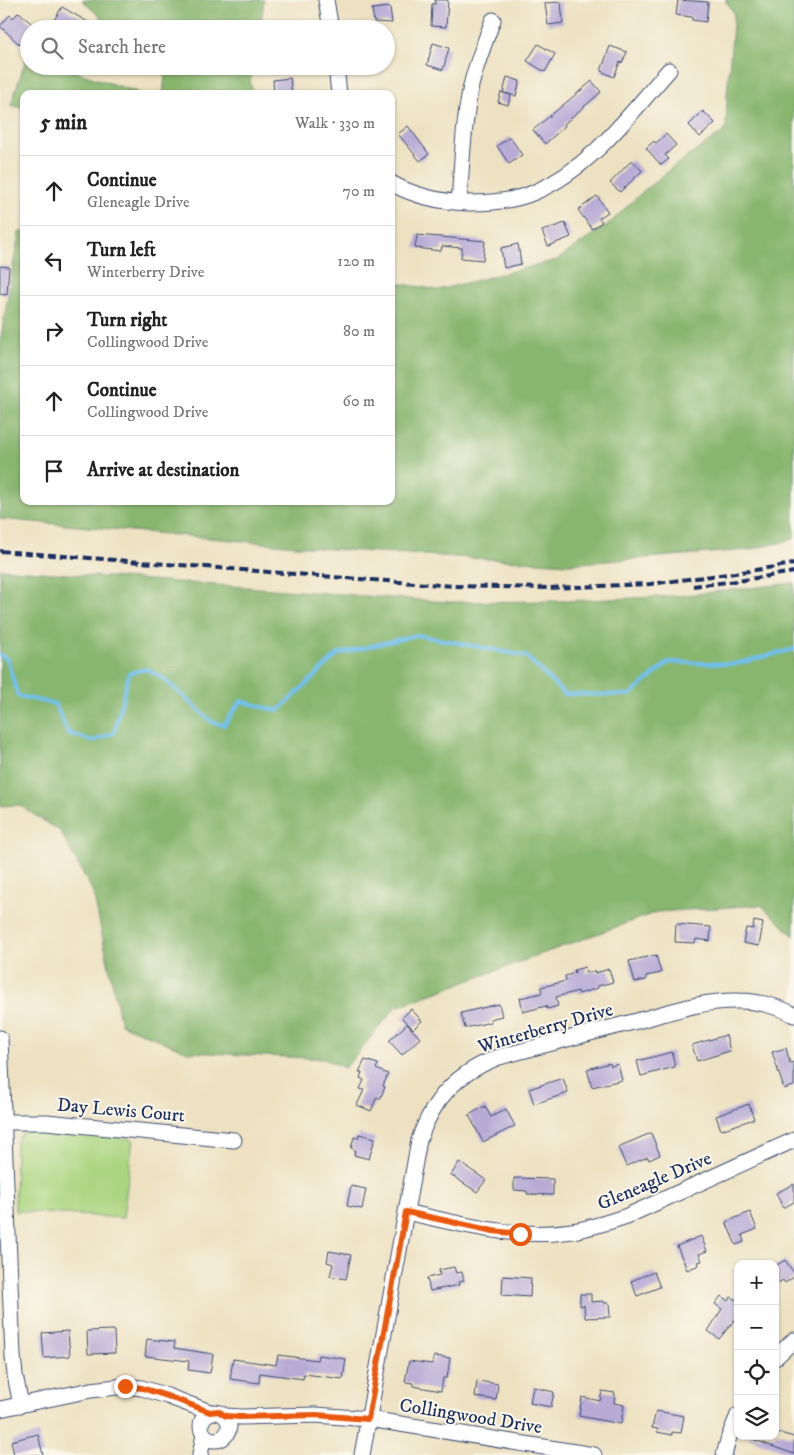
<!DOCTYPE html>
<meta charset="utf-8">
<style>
body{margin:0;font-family:"IM FELL DW Pica",serif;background:#f2f2f2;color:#222}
.controls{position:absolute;right:15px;bottom:15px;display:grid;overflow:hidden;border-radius:10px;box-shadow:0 1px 4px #0004}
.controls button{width:45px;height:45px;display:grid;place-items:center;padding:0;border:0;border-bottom:1px solid #e0e0e0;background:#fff;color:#222;font:25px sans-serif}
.stop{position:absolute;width:15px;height:15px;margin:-11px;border:4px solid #ea580c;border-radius:50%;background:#fff}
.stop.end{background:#ea580c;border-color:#fff;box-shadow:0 1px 5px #0008}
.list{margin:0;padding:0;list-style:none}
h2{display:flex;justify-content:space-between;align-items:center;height:65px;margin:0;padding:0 20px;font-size:21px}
h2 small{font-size:16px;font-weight:400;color:#767676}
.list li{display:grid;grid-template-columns:32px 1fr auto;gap:15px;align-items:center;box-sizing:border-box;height:70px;padding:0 20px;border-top:1px solid #e0e0e0}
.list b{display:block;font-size:19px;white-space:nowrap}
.list p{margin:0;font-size:16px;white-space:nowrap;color:#767676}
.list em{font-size:16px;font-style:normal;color:#767676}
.icon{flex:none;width:28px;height:28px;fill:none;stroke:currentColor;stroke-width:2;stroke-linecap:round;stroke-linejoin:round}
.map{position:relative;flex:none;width:794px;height:1455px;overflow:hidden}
.search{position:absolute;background:#fff;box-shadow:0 1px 4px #0004;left:20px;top:20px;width:375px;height:55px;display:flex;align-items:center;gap:12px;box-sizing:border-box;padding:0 18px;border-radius:28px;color:#767676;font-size:19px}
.panel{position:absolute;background:#fff;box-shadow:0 1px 4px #0004;left:20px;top:90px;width:375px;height:415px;border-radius:10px}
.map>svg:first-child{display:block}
.green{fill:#abd580;stroke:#63826f}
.forest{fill:#88b66e;stroke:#527266}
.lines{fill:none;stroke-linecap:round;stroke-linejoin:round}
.stream{stroke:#71bfec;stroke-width:4}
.building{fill:#b7abd6}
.minor-casing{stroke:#3a4a6d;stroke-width:17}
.minor{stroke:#fff;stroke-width:15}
.rail{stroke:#1b2f5e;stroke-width:4;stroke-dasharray:8 4;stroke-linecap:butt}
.route{stroke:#ea580c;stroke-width:6}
.labels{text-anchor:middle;stroke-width:4;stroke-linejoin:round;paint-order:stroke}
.street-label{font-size:19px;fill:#1b2f5e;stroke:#fbf7ec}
</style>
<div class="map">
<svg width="794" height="1455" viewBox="0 0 794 1455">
<rect width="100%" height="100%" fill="#fbf7ec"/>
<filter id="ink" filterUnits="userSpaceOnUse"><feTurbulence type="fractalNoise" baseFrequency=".02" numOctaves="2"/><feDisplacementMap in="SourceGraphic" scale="10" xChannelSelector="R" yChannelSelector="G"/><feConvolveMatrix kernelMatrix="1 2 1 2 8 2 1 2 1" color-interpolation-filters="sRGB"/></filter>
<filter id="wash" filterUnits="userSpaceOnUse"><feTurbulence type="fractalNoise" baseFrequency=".0096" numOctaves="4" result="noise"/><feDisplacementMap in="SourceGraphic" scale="20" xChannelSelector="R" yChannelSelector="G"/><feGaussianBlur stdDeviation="1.12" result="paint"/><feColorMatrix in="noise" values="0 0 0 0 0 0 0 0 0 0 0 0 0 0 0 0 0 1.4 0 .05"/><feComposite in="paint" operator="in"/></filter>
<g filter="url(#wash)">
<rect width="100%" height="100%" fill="#ede1c1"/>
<!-- green -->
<path class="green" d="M36 1129 133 1139 123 1218 15 1211 16 1142 23 1132Z"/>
<!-- forest -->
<path class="forest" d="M82 0H264L260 29H113Z
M725 0H794V539L749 550 568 564 330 549 0 519V343L19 232 24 231V501H391V282L438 290 557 260 611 222 641 193 673 167 726 130 727 95 734 13Z
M27 56 29 57V66H58L143 94H24V109L11 105Z
M155 66H253L250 84 255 94H163L165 76Z
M0 569 448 602 565 601 677 596 794 583V936L761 905 657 912 396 1007 345 1068 324 1059 188 1052 121 1024 93 892 60 831 19 805 0 806Z"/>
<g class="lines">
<!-- stream -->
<path class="stream" d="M0 655 7 659 18 696 55 704 68 733 93 741 114 733 129 673 147 669 164 679 212 722 224 725 241 701 278 711 338 654 417 635 526 656 564 694 630 695 669 662 735 664 794 649"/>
</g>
<g id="blocks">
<!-- building -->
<path class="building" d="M435 0H448L446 27 431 26 432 4H435Z
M678 0 708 2 706 22 692 20V17L676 15Z
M561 2 563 23 548 25 545 3Z
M62 7 100 29H70L54 20Z
M390 7 392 23 374 22 372 9Z
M19 12 35 27 33 29H29V34L19 44 0 26 10 15 13 18Z
M433 43 449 48 443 70 427 65Z
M538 44 555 54 545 72 527 61Z
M610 46 627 52 622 63 620 62 614 77 601 71Z
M507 77 520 81 516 96 503 93Z
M290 78 292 94H274L273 80Z
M592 81 601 92 564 124 565 126 545 144 533 130Z
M501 92 511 95 508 105 498 102Z
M703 111 715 123 700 137 689 125Z
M408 126 429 154 420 161 398 134Z
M666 134 676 145 665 155 669 159 661 165 646 148 654 141 656 143Z
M510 137 522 155 509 164 497 146Z
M632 160 642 171 620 192 610 183Z
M597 196 608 212 599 218 602 222 592 229 578 210Z
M565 223 571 237 548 246 542 231Z
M417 235 485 241 483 260 461 258 462 248 442 246 441 251 415 248Z
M518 244 521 264 504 268 501 248Z
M0 266 9 267 7 295 0 294Z
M754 921 763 923 759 946 743 943 746 928 753 929Z
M676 924 711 927 710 941 696 939 695 943 675 942Z
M656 955 661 973 646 976V980L635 982 629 961Z
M585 967 586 973 595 971V973L609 969 613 982 598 986V988L579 994 578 991 556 997 558 1006 547 1009 546 1006 523 1012 520 998 542 993 541 987 566 981 565 976 575 973 574 970Z
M499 1004 502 1016 490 1019 491 1022 465 1028 461 1013Z
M411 1009 422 1021 413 1029 402 1018Z
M407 1024 420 1038 402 1055 389 1041Z
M726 1035 730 1051 697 1061 692 1045Z
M786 1048 790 1063 794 1062V1086L784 1089 772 1052Z
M672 1052 675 1067 641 1076 637 1061Z
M365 1060 378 1064 376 1069 388 1074 383 1086 385 1087 380 1099 377 1097 371 1111 357 1105 364 1090 360 1089 364 1080 360 1078 362 1072H359Z
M610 1063 611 1066 618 1064 622 1080 592 1087 587 1069Z
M563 1078 568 1093 534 1104 529 1089Z
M749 1104 754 1119 721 1130 716 1116Z
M485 1106 491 1117 506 1109 515 1126 483 1142 469 1115Z
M651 1133 660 1155 649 1160 648 1157 626 1166 618 1147Z
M359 1134 375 1138 369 1159 354 1155 355 1150 351 1148 354 1137 358 1138Z
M459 1162 486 1180 477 1192 451 1175Z
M514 1178 553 1179V1195L527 1194V1191L514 1190Z
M794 1184V1202L783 1208 776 1193Z
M351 1186 366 1189 362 1209 347 1206Z
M750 1212 757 1229 742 1235 744 1242 736 1245 726 1222Z
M701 1236 707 1251 699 1254 702 1261 698 1262 699 1265 687 1270 677 1246Z
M329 1251 351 1255 346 1279 330 1276 333 1264 327 1262Z
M785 1260 794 1273V1277L785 1283 783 1280 775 1285V1266Z
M454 1267 456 1273 462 1272 464 1281 458 1282 459 1285 430 1291 427 1278 440 1275 439 1270Z
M654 1272 660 1287 637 1296 631 1281Z
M503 1276 531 1278 530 1297 502 1295Z
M580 1294H591V1302L604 1301V1303H609L610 1317 585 1318 584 1305 580 1306Z
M721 1296 728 1301 731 1297 738 1301V1316L719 1339 708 1331 722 1309 715 1304Z
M114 1330 115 1353 88 1354 87 1331Z
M68 1331 70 1356 44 1358 42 1333Z
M147 1339 175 1342 174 1348 213 1354 210 1373 188 1370 189 1361 145 1356Z
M278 1355 317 1360 318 1355 346 1359 343 1379 304 1374 303 1379 260 1373 259 1383 230 1379 233 1359 276 1365Z
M434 1356 450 1358 447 1378H443L441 1391 413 1386V1383L405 1382 409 1361 432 1364Z
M477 1381 498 1384 496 1400 475 1397Z
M533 1387 554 1392 551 1407 530 1403Z
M602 1391 615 1393 614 1403 624 1405 621 1424 579 1416 582 1397 600 1401Z
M656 1411 684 1416 681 1433 672 1432V1435L657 1432 658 1429 652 1428Z
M775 1433 780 1434V1433L794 1437V1454L749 1438V1436H775Z
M38 1434 43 1455H14L11 1441Z"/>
</g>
</g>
<g filter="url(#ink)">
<use href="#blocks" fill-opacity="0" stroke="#3a4a6d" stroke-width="1"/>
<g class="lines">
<defs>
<path id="minor" d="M326 0 331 29
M336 66 339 94
M391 183C414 196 442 202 468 203 490 203 515 201 535 192 591 168 629 115 669 70
M459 202C462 164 463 124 471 86 476 64 485 42 493 20
M0 1038 13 1356 15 1375 21 1405
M3 1122H46L234 1140
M406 1212C461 1224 515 1240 572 1231 591 1228 609 1222 627 1216L794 1140
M775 1358 794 1340
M0 1409 91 1390 125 1386 142 1388 167 1396 210 1412
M201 1426a14 14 0 1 1 28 0a14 14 0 1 1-28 0Z
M226 1416 241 1417 316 1415 369 1419 594 1455
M200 1455 204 1435
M362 1455 419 1140C433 1099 456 1074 496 1058 543 1045 590 1033 637 1021 670 1012 704 1000 739 1001 757 1001 778 1006 794 1015
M724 1455 729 1437 738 1415"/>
</defs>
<!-- minor casing -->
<use href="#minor" class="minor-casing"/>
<!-- minor -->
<use href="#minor" class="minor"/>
<!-- rail -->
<path class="rail" d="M0 551 359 579 454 586 549 588 650 584 735 573 794 564
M693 586 737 581 794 572"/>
</g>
</g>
<g class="lines" filter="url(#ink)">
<!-- route -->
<path class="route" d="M125 1386 142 1388 167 1396 210 1412 218 1411 226 1416 240 1417 316 1415 368 1419 406 1212 493 1231 520 1234"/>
</g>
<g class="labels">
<!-- street labels -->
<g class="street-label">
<text transform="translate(545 1027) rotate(-16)" y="7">Winterberry Drive</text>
<text transform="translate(121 1109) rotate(5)" y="7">Day Lewis Court</text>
<text transform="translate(654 1180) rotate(-23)" y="7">Gleneagle Drive</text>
<text transform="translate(471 1415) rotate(9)" y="7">Collingwood Drive</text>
</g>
</g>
</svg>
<div class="controls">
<button>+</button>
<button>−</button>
<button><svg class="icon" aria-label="locate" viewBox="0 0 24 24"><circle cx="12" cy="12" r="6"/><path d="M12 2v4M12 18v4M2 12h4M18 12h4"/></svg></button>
<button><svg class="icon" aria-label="layers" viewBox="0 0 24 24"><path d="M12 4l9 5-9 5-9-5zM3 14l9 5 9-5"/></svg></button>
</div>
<div class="stop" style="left:520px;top:1234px"></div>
<div class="stop end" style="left:125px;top:1386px"></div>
<div class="search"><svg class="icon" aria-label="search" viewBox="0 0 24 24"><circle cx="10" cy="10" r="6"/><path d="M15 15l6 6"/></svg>Search here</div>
<section class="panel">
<h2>5 min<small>Walk · 330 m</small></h2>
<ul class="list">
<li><svg class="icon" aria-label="ahead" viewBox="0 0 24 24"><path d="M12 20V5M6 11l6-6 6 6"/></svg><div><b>Continue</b><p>Gleneagle Drive</p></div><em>70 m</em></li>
<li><svg class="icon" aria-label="left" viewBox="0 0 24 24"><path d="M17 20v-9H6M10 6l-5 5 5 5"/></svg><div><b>Turn left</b><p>Winterberry Drive</p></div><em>120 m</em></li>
<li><svg class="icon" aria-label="right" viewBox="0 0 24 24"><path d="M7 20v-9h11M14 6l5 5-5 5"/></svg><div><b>Turn right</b><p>Collingwood Drive</p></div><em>80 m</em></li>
<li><svg class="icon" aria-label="ahead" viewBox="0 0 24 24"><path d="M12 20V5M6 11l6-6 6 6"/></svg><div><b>Continue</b><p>Collingwood Drive</p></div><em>60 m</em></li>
<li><svg class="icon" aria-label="arrive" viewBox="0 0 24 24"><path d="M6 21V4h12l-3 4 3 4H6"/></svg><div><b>Arrive at destination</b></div></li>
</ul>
</section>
</div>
